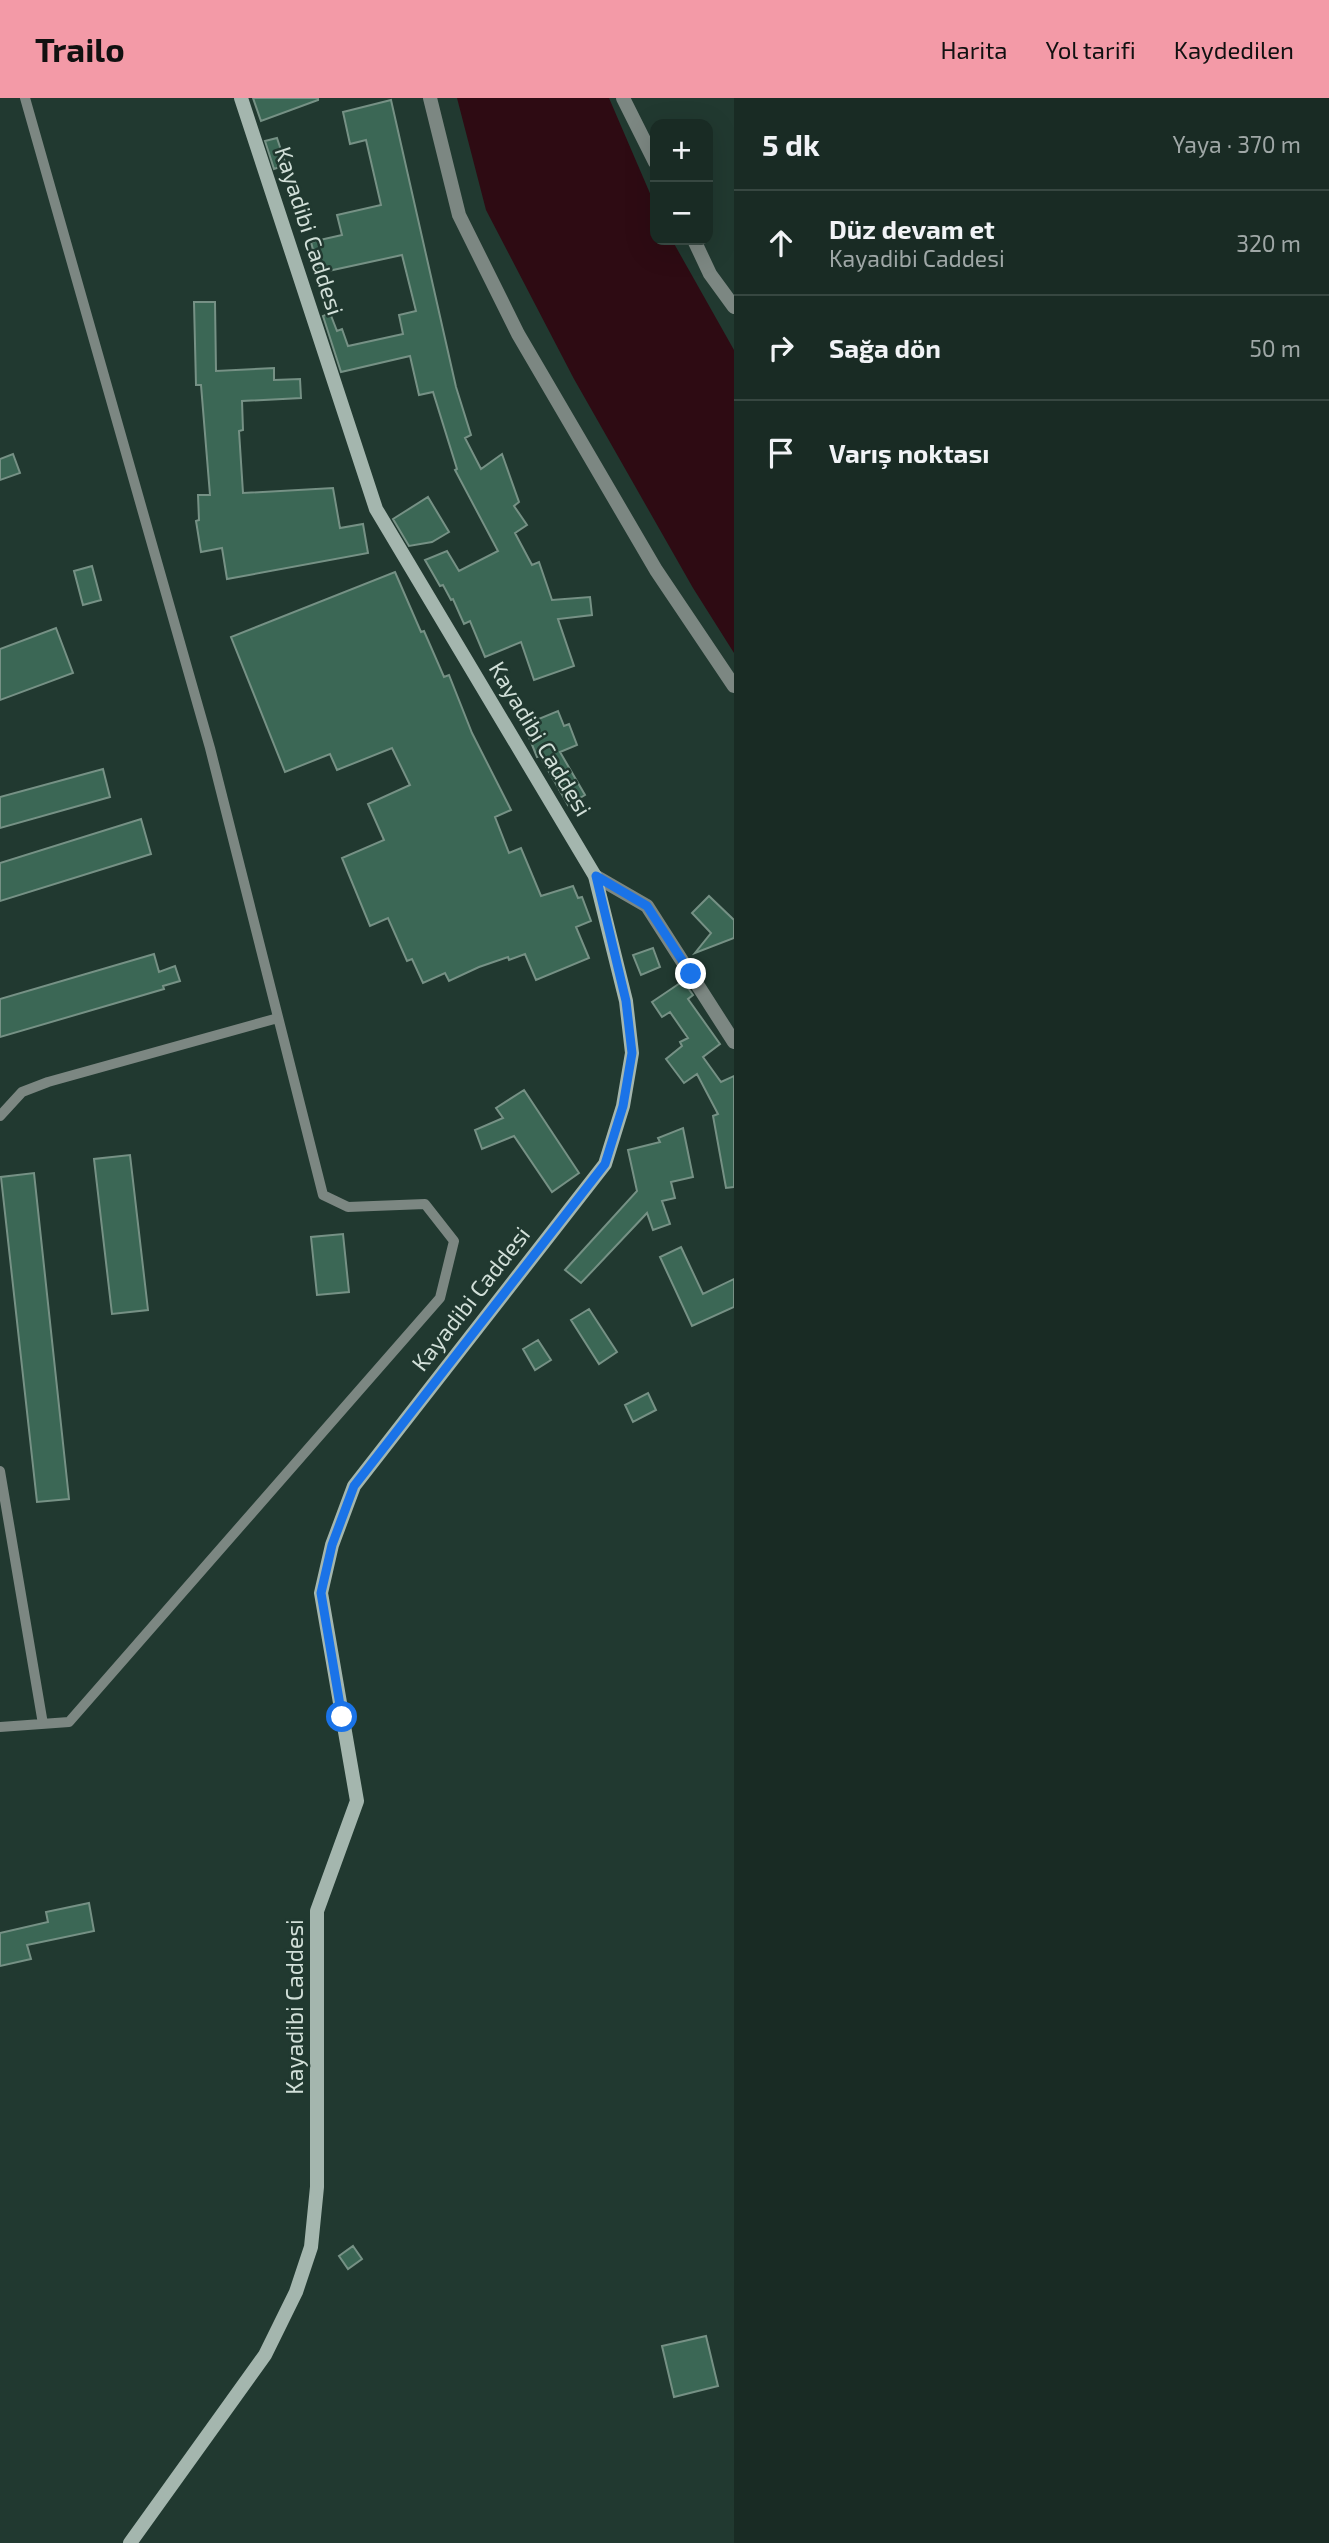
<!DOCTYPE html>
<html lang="tr">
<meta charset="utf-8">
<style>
body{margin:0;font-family:"Exo 2",sans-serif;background:#263731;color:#f1f3f6}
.controls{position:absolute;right:21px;top:21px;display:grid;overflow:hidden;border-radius:14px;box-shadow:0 7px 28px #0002}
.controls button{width:63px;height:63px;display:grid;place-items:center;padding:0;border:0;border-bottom:2px solid #374741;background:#192b24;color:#f1f3f6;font:35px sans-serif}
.stop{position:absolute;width:21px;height:21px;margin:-16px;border:5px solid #1a73e8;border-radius:50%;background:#fff}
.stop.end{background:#1a73e8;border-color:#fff;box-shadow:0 2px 7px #0008}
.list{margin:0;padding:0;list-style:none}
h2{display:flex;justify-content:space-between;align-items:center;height:91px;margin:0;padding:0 28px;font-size:30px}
h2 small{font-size:23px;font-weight:400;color:#9fa7a6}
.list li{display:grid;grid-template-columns:46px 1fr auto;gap:21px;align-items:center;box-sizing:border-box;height:105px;padding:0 28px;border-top:2px solid #374741}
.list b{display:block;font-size:26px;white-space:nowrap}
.list p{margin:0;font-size:23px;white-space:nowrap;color:#9fa7a6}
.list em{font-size:23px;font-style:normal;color:#9fa7a6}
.icon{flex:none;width:38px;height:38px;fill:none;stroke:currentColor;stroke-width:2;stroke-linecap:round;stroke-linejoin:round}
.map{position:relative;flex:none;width:734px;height:2445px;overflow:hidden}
header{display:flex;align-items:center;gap:42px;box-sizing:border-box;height:98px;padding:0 35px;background:#f39aa7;color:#111}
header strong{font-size:33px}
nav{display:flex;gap:38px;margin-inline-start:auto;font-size:24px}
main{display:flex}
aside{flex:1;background:#192b24}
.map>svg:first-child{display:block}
.water{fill:#2e0b13}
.building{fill:#3b6755;stroke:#769185;stroke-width:2}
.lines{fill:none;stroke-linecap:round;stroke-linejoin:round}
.lane{stroke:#7c8782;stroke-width:10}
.street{stroke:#7c8782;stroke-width:14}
.secondary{stroke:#a4b6ae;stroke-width:14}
.route{stroke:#1a73e8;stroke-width:9}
.labels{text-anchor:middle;stroke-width:5;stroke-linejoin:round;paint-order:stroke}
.street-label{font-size:23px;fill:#d1dfd8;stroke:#213930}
</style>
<header>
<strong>Trailo</strong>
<nav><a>Harita</a><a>Yol tarifi</a><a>Kaydedilen</a></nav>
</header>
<main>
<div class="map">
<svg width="734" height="2445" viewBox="0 0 734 2445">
<rect width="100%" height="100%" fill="#213930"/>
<!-- water -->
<path class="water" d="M457 0H609L655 107V142H672L734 252V555L693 490 574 281 486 112Z"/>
<!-- building -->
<path class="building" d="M253 0H318V2L261 23Z
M391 2 456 289 471 337 465 340 481 371 502 356 519 404 514 408 527 427 515 435 532 467 539 464 552 502 590 499 592 517 558 521 574 568 534 582 521 544 485 559 470 523 464 526 453 501 451 502 443 487 440 488 425 462 447 453 459 473 498 453 455 372 457 371 433 294 419 297 410 258 341 274 323 218 330 215 337 233 342 231 348 248 403 236 399 217 416 213 402 157 319 175 311 144 342 137 337 117 381 107 366 42 350 46 343 14Z
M277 40 286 67 274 71 265 43Z
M194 204H215L216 273 274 270V282L300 281 301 300 242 303 243 332 239 333 243 395 333 390 340 430 363 426 368 455 227 481 222 450 201 454 196 423 199 422 198 397H210L201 287H196Z
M13 356 20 375 0 382V361Z
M428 399 449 434 432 444 409 448 393 421Z
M92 468 101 502 83 507 74 473Z
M395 474 421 534 424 533 444 579 449 577 472 635 511 712 495 719 509 755 521 750 541 798 573 788 578 800 582 799 591 823 576 829 589 860 536 882 525 856 509 862 508 859 479 869 449 883 445 875 423 885 412 861 407 863 388 820 370 828 342 760 384 742 368 706 410 687 392 650 337 672 330 656 285 674 231 539Z
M56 530 73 575 0 602V551Z
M558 613 564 628 569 626 577 647 560 654 585 697 568 707 540 658 537 659 524 627Z
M103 671 110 699 0 730V699Z
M141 721 151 756 0 803V765Z
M709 798 734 822V840L695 855 711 835 692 815Z
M653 850 660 869 641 877 633 857Z
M154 856 159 874 175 868 180 883 163 888 164 891 0 939V901Z
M683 883 693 897 688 901 720 946 703 959 721 984 734 978V1089L726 1090 713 1018 718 1016 697 976 684 985 666 961 682 948 680 944 688 940 670 914 662 919 652 904Z
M524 992 579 1075 552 1094 514 1038 482 1051 475 1032 503 1020 496 1010Z
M683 1030 693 1079 671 1084 675 1100 662 1103 670 1126 653 1132 647 1115 581 1185 565 1172 637 1093 628 1052 660 1044 658 1040Z
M130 1057 148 1212 112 1216 94 1061Z
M34 1075 69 1401 37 1404 1 1079Z
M343 1136 349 1194 317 1197 311 1139Z
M681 1149 703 1196 734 1181V1209L692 1228 660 1159Z
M589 1211 617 1254 599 1266 571 1222Z
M538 1242 551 1262 535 1272 523 1251Z
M648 1295 656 1312 633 1324 625 1307Z
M89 1805 94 1833 27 1847 31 1861 0 1868V1835L48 1824 46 1814Z
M353 2148 362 2161 348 2171 339 2158Z
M706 2238 718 2288 674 2299 662 2248Z"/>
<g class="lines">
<!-- lane -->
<path class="lane" d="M0 1018 22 994 48 984 278 920
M0 1373 43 1626
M0 1629 69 1624 440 1200 454 1143 425 1106 348 1109 323 1097 210 650 25 0"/>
<!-- street -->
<path class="street" d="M430 0 459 117 518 236 656 472 734 588
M623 0 655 64
M694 142 710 176 734 209
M595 778 647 808 734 944"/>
<!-- secondary -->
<path class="secondary" d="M130 2445 265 2257 296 2194 311 2149 317 2089V1813L357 1703 321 1495 332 1447 354 1388 605 1066 623 1008 632 955 626 903 595 778 376 411 241 0"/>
</g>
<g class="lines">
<!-- route -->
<path class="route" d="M342 1619 321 1495 332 1447 354 1388 605 1066 623 1008 632 955 626 903 596 778 647 808 691 876"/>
</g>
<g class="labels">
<!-- street labels -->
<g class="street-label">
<text transform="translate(309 133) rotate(72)" y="8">Kayadibi Caddesi</text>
<text transform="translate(540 641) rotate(59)" y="8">Kayadibi Caddesi</text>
<text transform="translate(471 1201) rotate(-52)" y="8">Kayadibi Caddesi</text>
<text transform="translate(295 1909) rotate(-90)" y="8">Kayadibi Caddesi</text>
</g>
</g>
</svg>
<div class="controls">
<button>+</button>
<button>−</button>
</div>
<div class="stop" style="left:342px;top:1619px"></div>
<div class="stop end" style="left:691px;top:876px"></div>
</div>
<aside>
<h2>5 dk<small>Yaya · 370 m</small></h2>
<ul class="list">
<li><svg class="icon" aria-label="ahead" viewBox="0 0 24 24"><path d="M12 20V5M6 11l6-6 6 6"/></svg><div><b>Düz devam et</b><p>Kayadibi Caddesi</p></div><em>320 m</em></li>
<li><svg class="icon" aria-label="right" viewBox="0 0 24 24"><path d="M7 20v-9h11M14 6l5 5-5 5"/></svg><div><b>Sağa dön</b></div><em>50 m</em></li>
<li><svg class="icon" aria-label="arrive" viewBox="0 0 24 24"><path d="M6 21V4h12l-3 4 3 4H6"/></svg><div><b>Varış noktası</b></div></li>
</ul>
</aside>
</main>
